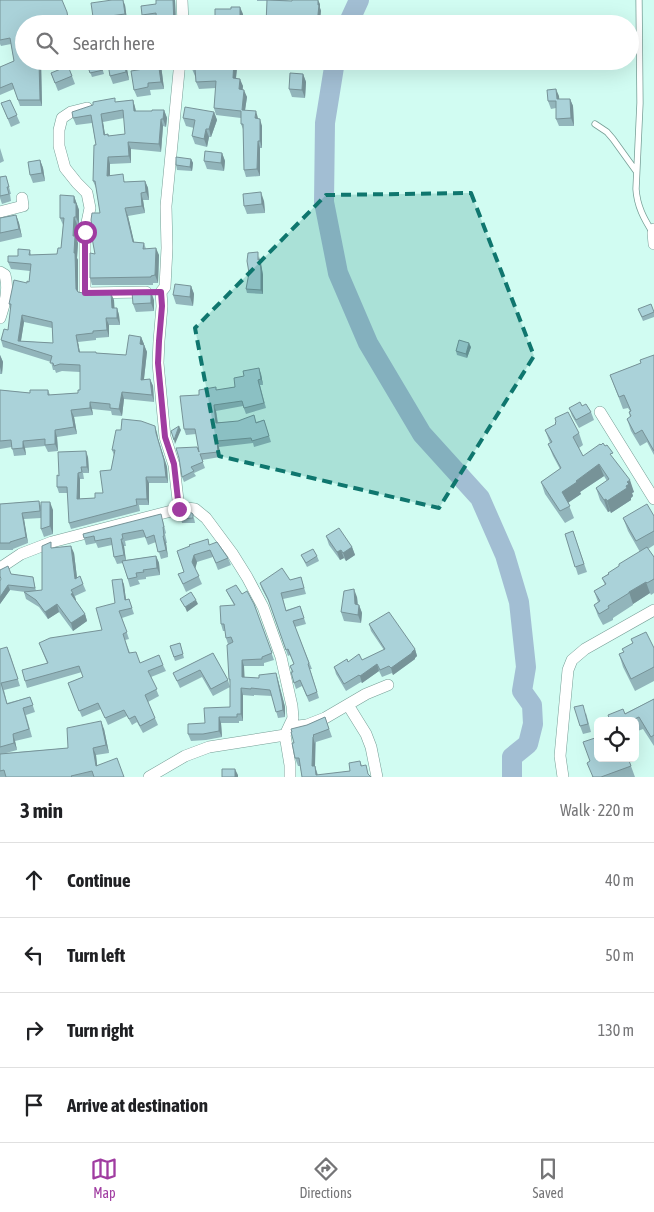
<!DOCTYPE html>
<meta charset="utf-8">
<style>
body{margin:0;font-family:"Asap Condensed",sans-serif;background:#f6f6f6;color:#202124}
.controls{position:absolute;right:15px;bottom:15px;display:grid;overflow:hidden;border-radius:8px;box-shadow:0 5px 20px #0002}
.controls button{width:45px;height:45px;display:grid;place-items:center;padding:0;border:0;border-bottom:1px solid #e0e0e0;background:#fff;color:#202124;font:25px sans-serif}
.stop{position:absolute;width:15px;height:15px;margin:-11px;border:4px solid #a03ca1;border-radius:50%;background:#fff}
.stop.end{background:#a03ca1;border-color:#fff;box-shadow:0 1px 5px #0008}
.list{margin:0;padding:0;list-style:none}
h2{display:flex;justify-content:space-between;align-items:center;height:65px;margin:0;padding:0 20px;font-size:21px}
h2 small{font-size:16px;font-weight:400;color:#757577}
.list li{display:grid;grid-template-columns:32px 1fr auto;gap:15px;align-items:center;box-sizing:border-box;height:75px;padding:0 20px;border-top:1px solid #e0e0e0}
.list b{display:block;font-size:19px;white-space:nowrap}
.list em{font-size:16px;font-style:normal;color:#757577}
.icon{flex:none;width:28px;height:28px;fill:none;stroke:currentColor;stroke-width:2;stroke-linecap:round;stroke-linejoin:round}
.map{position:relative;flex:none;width:654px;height:777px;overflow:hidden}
.search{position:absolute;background:#fff;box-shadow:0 5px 20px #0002;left:15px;right:15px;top:15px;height:55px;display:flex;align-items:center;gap:12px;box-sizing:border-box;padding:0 18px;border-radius:28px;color:#757577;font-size:19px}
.sheet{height:365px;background:#fff}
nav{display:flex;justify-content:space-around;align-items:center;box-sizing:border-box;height:70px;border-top:1px solid #e0e0e0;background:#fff;font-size:14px;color:#757577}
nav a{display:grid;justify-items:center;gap:2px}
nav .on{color:#a03ca1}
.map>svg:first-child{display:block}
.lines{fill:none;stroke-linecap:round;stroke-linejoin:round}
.river{stroke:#a2bed3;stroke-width:20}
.lane-casing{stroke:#769e96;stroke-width:7}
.street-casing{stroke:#769e96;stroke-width:12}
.lane{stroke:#fff;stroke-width:5.5}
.street{stroke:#fff;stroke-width:11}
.wall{fill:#92b5bb;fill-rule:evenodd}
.shaded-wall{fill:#779398}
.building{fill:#aad2d9;stroke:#779398;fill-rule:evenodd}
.route{stroke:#a03ca1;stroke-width:6}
.marked{fill:#0f766e;fill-opacity:0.2;stroke:#0f766e;stroke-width:4;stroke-dasharray:10 6;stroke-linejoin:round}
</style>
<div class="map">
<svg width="654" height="777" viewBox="0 0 654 777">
<rect width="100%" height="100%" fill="#d1fcf2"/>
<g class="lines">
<!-- river -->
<path class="river" d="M348 24 359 0
M335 61 325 123 324 202 338 273 368 343 422 434 480 498 505 555 519 602 526 667 522 691 532 705 533 724 528 744 512 757V777"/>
<defs>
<path id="lane" d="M639 0 640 103 636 189C637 206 644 219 653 233
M595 124 607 132 613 139 636 171"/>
<path id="street" d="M182 0 183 24
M87 108 71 112 62 118 59 130V146L65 168 77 183 87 193 90 208 85 232V293L146 292
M0 212 23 206 22 198
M654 229 653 233 654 244
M0 272 5 275C9 290 5 303 0 318
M600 412 654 499
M179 509 174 465 165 437 158 363 159 341 162 306 161 292 165 287 167 248 166 206 180 61
M0 568 21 554 52 542 179 509 187 508 195 509 206 518 232 553 247 577 263 607 281 657 292 706 293 718 285 735 290 765V777
M348 705 366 734 371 747 377 777
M289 727 307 725 325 718 366 694 388 685
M149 777 185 756 209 747 285 735
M563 777 560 756 568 670 572 660 585 649 654 610"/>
</defs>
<!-- lane casing -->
<use href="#lane" class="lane-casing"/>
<!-- street casing -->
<use href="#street" class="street-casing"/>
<!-- lane -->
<use href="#lane" class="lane"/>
<!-- street -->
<use href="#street" class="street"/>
</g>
<!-- wall -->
<path class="wall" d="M0 0 69 18 24 24 41 61 42 106H20L14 89 0 95V67L14 61 11 44 1 46 0 44Z
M175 0 176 24H157V20L144 21 142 15 156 4Z
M257 0H284L320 4V8L321 11 267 1H257Z
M125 5 127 20 94 24Z
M243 14V24H215Z
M71 61H92L93 62 73 69Z
M100 61 104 74 92 77 87 64Z
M124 61 127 69 129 80 113 84 110 76Z
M148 61H168V64L161 65 164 89 150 90 151 95 137 97 134 90 150 68Z
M234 61 237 68 236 79 243 86 242 90 247 97 245 110 258 119 262 126V148H260V176L246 177 244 170 243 129 241 124V118L216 115 214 108 216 88 199 89 196 82V76H195L192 69Z
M252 61H269L268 69 254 68Z
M51 73 72 76 75 84 58 91Z
M303 74 306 82 305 98 292 97 289 89Z
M559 96V99H570L573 106 574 126H559L556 119V108L551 109 548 101Z
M10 100 20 123 11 127 1 103Z
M133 100 136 111H152L164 110 167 118 166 127 163 126 161 152 131 149V163L110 164V176L126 182 145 181 148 188 149 200H143L145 213 128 216 134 242 144 243 146 249 159 255 158 283H153V285H92L90 278 95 254 94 238 100 213 96 188 93 181 96 145 92 123 76 125 73 118 116 102ZM124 118 125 134 109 136 108 134H105L103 122Z
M214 112 217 120 211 137H209L207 147 195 144 192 136 194 128 186 126 183 118Z
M0 148 4 161 0 163Z
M222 153 225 161 224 171 207 169 204 161Z
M191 159 193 163 192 171 177 170 176 165Z
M40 160 43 168 45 181 33 183 30 175Z
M6 176 11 194H10L11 201 2 204 0 198V177Z
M74 196 79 210V224H77L76 238 78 243 77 258 78 260V292L114 300V308H117L119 315 120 325H109V337L96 338V340L78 342 80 352 126 355 141 337 147 352 144 379H150L153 386 154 402 124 399 122 416 112 415 111 411 92 409 93 415 74 417 77 434 57 437 58 451 48 452 45 446 25 448 26 455 14 456 12 447 0 449V390L30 393 48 390 50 395 78 393 80 390V372L62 371 56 373 55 370H53L51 362 3 347 1 340 8 330 11 308 9 304 27 283 29 282 30 271 11 269 8 262 30 250 31 255 57 254 61 248 63 225 60 218ZM24 322 52 328 53 343 21 341Z
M264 201 265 213 247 214 244 206Z
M16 215 19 223 22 237 0 242V218Z
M259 256 263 275V294L247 293 246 289Z
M191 286 194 294 193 306 176 304 173 295Z
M154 300V311L136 312 133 304Z
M638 309 654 311V317L643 321Z
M471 347 467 358 457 355 456 351Z
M0 355 3 362 2 374H0Z
M654 356V455L647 442 640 446 631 431 627 419 630 417 629 412 630 411 628 408 623 409 610 375 641 363Z
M261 374 263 385H260L266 408 246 414 243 406 216 411 218 422H256L264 420 271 442 254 447 253 443 219 447 220 457 202 460 205 468 194 473 196 476 184 482 182 477 199 452 196 434 186 435 184 429 199 395 217 390 235 387Z
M582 406 591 412 594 420 579 428 572 416 569 408Z
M545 430 579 433 583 445 579 448 583 456 616 462 634 492 632 493 633 496 631 498V500L611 513 610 511 608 512 600 500 596 488 607 481 604 476 580 492 581 494 568 503 574 518 565 523 545 494 541 482 560 469 553 456 548 444 550 443Z
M157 433 158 439 167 467 168 483H149V505H139L140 511 71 529 69 523 68 493H59L57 487 59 476 88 457 89 473H83L84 479H80V499L95 498 103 493 111 470 114 455 112 450Z
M39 501 41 506 53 510V534L44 537 41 529V518L24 519 28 543 13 549V550H0V504Z
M654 516V545L648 549 654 557V593L651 595 650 593 633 604V605L613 618V620L603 625 598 616 594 605 598 602 594 591 605 585 602 578 640 552 628 531 623 518Z
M194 518 195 523H182L181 519Z
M163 521 166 533 165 534 167 543H166L168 557 161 559 156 542 148 545 145 537 125 541 126 546H124L126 560 156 556 159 563 160 575 146 577V579L138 580 140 584 130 587 123 563 117 564 114 557 112 545 98 548 96 543 86 545 84 538Z
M573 531 587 572 578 575 565 534Z
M326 536 352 547 355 555 346 561 344 558 340 560 329 545Z
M210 545 228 558 231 565 218 570 213 557 197 562 195 568 202 584 186 592 178 574 184 572 177 551Z
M53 548 74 553 77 578 83 584 86 591 75 596 76 600H75L85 614 87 621 73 631 59 612 48 619 39 607 26 599 24 592H25L10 590 0 604V581L11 574 33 577 36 591 42 590Z
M301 555 317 556 319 561 307 567Z
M301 577 306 594 283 599 286 610 300 606 306 624 295 627 312 669H310L319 698 309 702 302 686 296 689 294 683 292 672 290 666 294 664 290 655 288 656 270 604 262 589 260 583 290 580Z
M122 579 124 585 126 600 129 599 134 614 122 618 129 639 125 640 130 653 140 663 163 665 166 671 151 677 159 696 148 702 158 725 143 733 137 722 132 725 127 716 108 725 101 709 82 717 68 683 83 677 82 672 27 688 25 681 47 663 39 643 102 630 115 603Z
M226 590 242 594 254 604 274 660 264 663V666H244V677L259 678 276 673 278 680 285 707V717L278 718 272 696 254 695V696L243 695V721H239V723H221L222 737 206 740 191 741 188 734 230 707V683L229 679 228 644 226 638 225 631H223L221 624 234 605 229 596Z
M357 597 358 605H359L362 613 361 623 344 621 341 612Z
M369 624 415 649 417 656 415 658V659L393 675 392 673 382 677 379 671 362 683 361 682 346 691 336 674 334 667 348 662 362 660 384 650 371 631Z
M631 639 654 648V681L635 691 623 667 619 654 624 652 622 649 633 644Z
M180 643 184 658 175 661 170 646Z
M0 649 10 654 20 686 4 690 7 703 30 697 35 712 26 715 32 737 15 741 17 750 6 753 68 748 104 729 109 753 96 755 97 766 124 777H0Z
M213 653 228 680 230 687 213 696 202 677 180 688 173 673Z
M654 699V746L643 729 635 732V721H610Z
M586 713 591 732 583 734 580 726Z
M325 717 332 737 316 742 315 766 318 775 350 771 360 761 362 766 369 775 302 777 300 766H298L295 758 294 743 307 725Z
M598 758H628L635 777H592Z"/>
<!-- shaded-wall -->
<path class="shaded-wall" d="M123 0 125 5 127 20 125 14Z
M173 0H175L176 24H174Z
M318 0 320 4V8L321 11 320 24H317Z
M240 7 243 14V24H241L240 21Z
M39 61H41L42 106 40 100Z
M124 61 127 69 129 80 126 72Z
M158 61H159L161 65 164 89 161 82Z
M234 61 237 68 235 85 233 78Z
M265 61H269L268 69Z
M303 74 306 82 305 98 302 90Z
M240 79 243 86 242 96 239 89Z
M556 89 559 96 560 107 557 99Z
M244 90 247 97 244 117 242 110Z
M570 99 573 106 574 126 571 118Z
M133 100 135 107 137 118 134 111Z
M164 110 167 118 166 127 163 119Z
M256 111 258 118V125L255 118Z
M214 112 217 120 211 137 209 129Z
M101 114 103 122 106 142 104 135Z
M161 119 163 126 161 152 159 144Z
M260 119 262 126V148L260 141Z
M206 129 209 137 207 147 204 139Z
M258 141 260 148V176L257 169Z
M128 142 131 149V163L129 156Z
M222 153 225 161 224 171 221 163Z
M108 157 110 164V183L107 176Z
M191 159 193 163 192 171 190 167Z
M40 160 43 168 45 181 42 173Z
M145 181 148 188 149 200 146 192Z
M261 192 264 201 265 213 262 204Z
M141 193 143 200 145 213 142 206Z
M74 196 79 210V224L76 217 74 203Z
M125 208 128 216 136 250 133 242Z
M16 215 19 223 22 237 19 229Z
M74 217 77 224 76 238 78 243 77 258 78 260V296L76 289 73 236Z
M156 248 159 255 158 283 155 275Z
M260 259 261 263 263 275V294L261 290Z
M191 286 194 294 193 306 190 297Z
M151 291 154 300V311L151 303Z
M111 293 114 300 115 315 112 308Z
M117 308 119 315 120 325 117 318Z
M22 315 24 322 20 346 18 341Z
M106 318 109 325V337L107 330Z
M76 335 78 342 81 359 79 352Z
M141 337 144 344 143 351 140 344Z
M469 343 471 347 467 358 466 354Z
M144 345 147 352 143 387 141 380Z
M0 355 3 362 2 374 0 367Z
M259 368 261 374 263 385 261 379Z
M150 379 153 386 154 402 152 395Z
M122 392 124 399 122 416 119 409Z
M90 402 92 409 93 415 90 408Z
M214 405 216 411 218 428 216 423Z
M71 410 74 417 77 434 74 427Z
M155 426 157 433 158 439 167 467 168 483 166 477 156 433Z
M179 426 181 430 175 444 174 440Z
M55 430 57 437 58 451 55 444Z
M23 441 25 448 26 455 23 448Z
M217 441 219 447 220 457 218 452Z
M86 451 88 457 89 473 87 467Z
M599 464 604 476 580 492 581 494 566 504 562 492 576 481Z
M78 473 80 479V505L77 499Z
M146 477 149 483V505L147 499Z
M630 480 634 492 632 493 633 496 631 498V500L611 513 607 501 626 486 627 482Z
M606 499 610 511 608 512 604 500Z
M50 502 53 510V534L50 526Z
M22 513 24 519 28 543 26 537Z
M163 536 166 543 168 557 166 550Z
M121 539 124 546 126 562 124 555Z
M71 546 74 553 78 586 75 579Z
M352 547 355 555 346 561 343 553Z
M341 550 344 558 340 560 337 552Z
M194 555 197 562 195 570 192 562Z
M156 556 159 563 160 575 157 568Z
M122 579 124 585 127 607 125 600Z
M646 582 650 593 633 604 629 592Z
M8 585 10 590 0 604V597Z
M354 589 357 597 358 611 359 605 362 613 361 623 358 615 355 604Z
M73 593 76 600 74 601 71 594Z
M196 600 198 604 187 612 185 607Z
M57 604 59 612 48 619 45 612Z
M85 614 87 621 73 631 71 623Z
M415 649 417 656 415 658V659L393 675 391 668Z
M242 660 244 666 245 684 242 677Z
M377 664 379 671 362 683 360 676Z
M276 673 278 680 285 707V717L283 710Z
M241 688 243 695V721L241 714Z
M219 717 221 723 222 737 219 731Z
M101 721 104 729 109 753 106 745Z
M13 734 15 741 17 750 14 743Z
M313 737 315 744V766L318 777H317L312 766Z
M93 748 96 755 98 773 96 766Z
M235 769 238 775V777H235Z"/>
<!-- building -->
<path class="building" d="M0 0H62L67 12 69 24H24V61H39L40 100H18L12 83 0 88V67L14 61 10 38 0 40Z
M112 0H123L125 14 110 16 112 24H94L91 3Z
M156 0H173L174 24H157L156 13 142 15 141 6 156 4Z
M267 0 292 1V0H318V5H319L317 24H266Z
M231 7H240V21H229V24H215V9H231Z
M98 61H100L103 70 90 73 87 64Z
M124 61 126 72 110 76 108 64Z
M148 61H158L161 82 148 83V87L134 90 131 71 150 68Z
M193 61H234L233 78 240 79 239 89 244 90 242 110 256 111 255 118 260 119V141H258L257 169 244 170 243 124H241V111L214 108 216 81 196 82 195 69H192Z
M68 66 72 76 55 83 51 73Z
M290 73 303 74 302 90 289 89Z
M556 89 557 99H570L571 118 556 119V101H548L547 90Z
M115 98V102L133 100 134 111H152V110H164L163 119H161L159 144 128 142 129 156 108 157 107 176 123 174 124 182 145 181 146 192 141 193 142 206 125 208 133 242 144 243 143 249 156 248 155 275 151 276V277L90 278V253L95 254 92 238H94L91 220 92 213H100L95 181H93L94 145H96L91 115 73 118 72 112 93 105V102ZM123 110 125 134 108 136V134L104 135 101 114Z
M10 100 17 115 8 119 1 103Z
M185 107 214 112 209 129H206L204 139 192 136 195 120 183 118Z
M205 151 222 153 221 163 204 161Z
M176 157 191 159 190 167 176 165Z
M40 160 42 173 30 175 28 162Z
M6 176 9 187H7L9 194 0 196V177Z
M261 192 262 204 244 206 243 194Z
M60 195 74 196V203H76V217H74L73 236H75L74 253H75L76 289 78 292 83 293H111L112 308H117V318H106L107 330 93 331V333L76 335 79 352H96V353L126 355 129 335 141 337 140 344 144 345 141 380 150 379 152 395 122 392 119 409 110 408V404L90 402V408L71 410 74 427 55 430V444L45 445V439L23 441V448L12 449 11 440 0 441V390L30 393V390H48V395L78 393V390H80V365L60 364 54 366 53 363H50L52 356 1 340 4 329 8 330 11 304H9L14 280 27 283V281L29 282 31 264 8 262V256H18V249L30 250 29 255 57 254 58 248H61L64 218H60ZM22 315 52 322 53 343 18 341Z
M16 215 19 229 0 233V218Z
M258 252V260L260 259 261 271V290L246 289 249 273 247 261 248 253Z
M175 284 191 286 190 297 173 295Z
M151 291V303L133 304 132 292Z
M651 304 654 312 642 317 638 309Z
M459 340 469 343 466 354 456 351Z
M654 355V451L642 430 635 434 627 419 631 416 629 412 631 411 624 395 619 397 610 375 641 363 640 360Z
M259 368 261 379 258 380 264 403 244 408 242 401 214 405 216 423 238 421 254 415 256 423 264 420 269 436 252 441 251 438 217 441 218 452 200 454 203 462 191 467 194 471 182 477 179 458 176 448 197 447 199 452 195 429H184L180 396 199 395V390L216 387V390L235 387 234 378 244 376 243 371Z
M580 402 582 406 586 404 591 412 576 420 569 408Z
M568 412 579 433 573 437 583 456 600 444 601 445 603 443 605 446 607 445 613 453 610 454 630 480 627 482 629 484 626 486 627 488 607 501 606 499 604 500 596 488 609 479 599 464 576 481 577 482 562 492 570 506 560 511 541 482 561 468 548 444 552 442 545 430 556 424 555 423 556 422 555 418Z
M122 419 141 421 155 426 156 433 164 460 166 477H146L147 499H136L137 505 69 523 67 487H57V475L59 476 58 452 86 451 87 467H81L82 472 78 473 77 499 95 498V493H103L100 471 111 470 115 450H112L116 430H121Z
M179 426 174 440 171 431Z
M39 501 40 511 22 513 26 537 10 542V543H0V504Z
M41 502H50V526L41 529Z
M647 504 654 516V531L636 541 623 518Z
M180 512H190L193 514V518L181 519Z
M161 514 164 527H163L164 536H163L166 550 158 552 154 535 146 538 143 530 122 534 123 539H121L124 555 114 557 111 538 95 541 94 536 84 538 83 534Z
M339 528 352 547 343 553 341 550 337 552 326 536Z
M573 531 584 564 575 567 565 534Z
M208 539 209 545 217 542 228 558 216 563 210 550 194 555 192 562 199 576 183 584 178 574 184 572 177 551 190 546 189 545Z
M51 542V548L71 546 75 579 80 576 83 584 71 590 73 593 71 594 85 614 71 623 57 604 45 612 36 600 24 592 42 590V546Z
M647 547 654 557V579L647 583 646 582 629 592V593L608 606 609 608 599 614 594 605 600 601 594 591 606 584 602 578 609 574 608 573 619 566V564Z
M313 549 317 556 306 563 301 555Z
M156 556 157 568 143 570 144 572 136 573 137 577 128 579 122 561Z
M8 566 11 574 33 577 35 588 8 585 0 597V581L1 579 0 576V570Z
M282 568 290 580 301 577 304 588 281 593 286 611 300 606 304 618 293 621 309 663 308 664 317 692 307 696 300 680 294 683 291 672H293L290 666 294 664 288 649 286 650 268 599 260 583Z
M122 579 125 600 129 599 132 608 119 611 127 632 123 634 129 653 136 652 140 663 159 655 163 665 148 671 157 689 145 695 155 718 140 726 135 716 129 719 124 710 105 718 98 703 79 711 68 683 83 677 79 666 25 681 22 670 48 663 39 643 50 638 102 630 96 608 115 603 112 580Z
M236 585 242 594 247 591 254 604 272 653 262 657V659L242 660V677L259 678V675L276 673 282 701 283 710 276 712 270 690 251 688V689L241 688V714H237V717H219V731L203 734H188V724L205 723 204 708 230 707V679H229L227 645 233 642 231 637 226 638 224 624H221L220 606 235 605 226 590Z
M354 589 355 604 359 605 358 615 341 612 344 591Z
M191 592 196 600 185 607 180 599Z
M389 612 415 649 412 652V653L391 668 389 666 380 670 377 664 360 676 359 675 344 684 334 667 347 659 348 662 359 654 362 660 385 649 369 624Z
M646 632 654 648V667L631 679 619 654 624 652 622 649 633 643 631 639Z
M180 643 183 654 174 657 170 646Z
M7 647 18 679 1 683 7 704 30 697 33 705 23 708 29 729 13 734 14 743 0 747V649Z
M213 653 228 680 211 689 200 670 177 681 173 673Z
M654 699V735L651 737 639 717 630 721H610L608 715 623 709 625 714Z
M583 705 588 724 580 726 574 707Z
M325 717 329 729 313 735 314 736 313 737 312 766H315L316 775 350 771 349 763 360 761 361 766 366 765 368 774 371 777H302L299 758H295L292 743H294L291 732H292L291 729 307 725Z
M101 721 106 745 93 748 96 766 117 758 124 777H94L92 771 71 776 72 777H6L4 770 0 771V754L68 748 67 728Z
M598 737V758H628L631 766 601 777H593L587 763 590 761 583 742Z
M222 769H235V777H222Z"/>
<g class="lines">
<!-- route -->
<path class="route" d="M85 232V293L161 292 162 306 159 341 158 363 165 437 174 464 179 509"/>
</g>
<!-- marked area -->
<path class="marked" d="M471 193 534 356 439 508 219 456 195 328 326 195Z"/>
</svg>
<div class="controls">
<button><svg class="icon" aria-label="locate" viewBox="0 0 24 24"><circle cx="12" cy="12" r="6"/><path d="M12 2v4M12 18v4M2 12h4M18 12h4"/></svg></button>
</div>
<div class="stop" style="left:85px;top:232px"></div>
<div class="stop end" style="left:179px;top:509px"></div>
<div class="search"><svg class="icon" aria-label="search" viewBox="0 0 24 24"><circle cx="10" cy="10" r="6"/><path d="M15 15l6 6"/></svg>Search here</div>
</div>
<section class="sheet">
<h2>3 min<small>Walk · 220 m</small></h2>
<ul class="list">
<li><svg class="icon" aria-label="ahead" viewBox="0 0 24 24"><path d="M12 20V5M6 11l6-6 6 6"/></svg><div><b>Continue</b></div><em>40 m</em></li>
<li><svg class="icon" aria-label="left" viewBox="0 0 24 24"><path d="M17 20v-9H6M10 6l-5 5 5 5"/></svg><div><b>Turn left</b></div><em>50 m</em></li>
<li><svg class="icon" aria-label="right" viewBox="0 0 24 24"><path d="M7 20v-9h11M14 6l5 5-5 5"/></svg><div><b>Turn right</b></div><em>130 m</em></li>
<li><svg class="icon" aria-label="arrive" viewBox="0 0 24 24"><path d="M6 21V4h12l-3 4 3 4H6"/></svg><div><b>Arrive at destination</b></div></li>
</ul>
</section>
<nav>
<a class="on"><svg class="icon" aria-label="map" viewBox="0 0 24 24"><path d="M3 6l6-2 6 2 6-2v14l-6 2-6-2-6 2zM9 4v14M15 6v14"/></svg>Map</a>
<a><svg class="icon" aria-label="directions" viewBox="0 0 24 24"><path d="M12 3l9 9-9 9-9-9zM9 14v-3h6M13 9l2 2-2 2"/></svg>Directions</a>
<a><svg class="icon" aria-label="saved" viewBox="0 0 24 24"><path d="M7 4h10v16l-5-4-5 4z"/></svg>Saved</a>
</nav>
